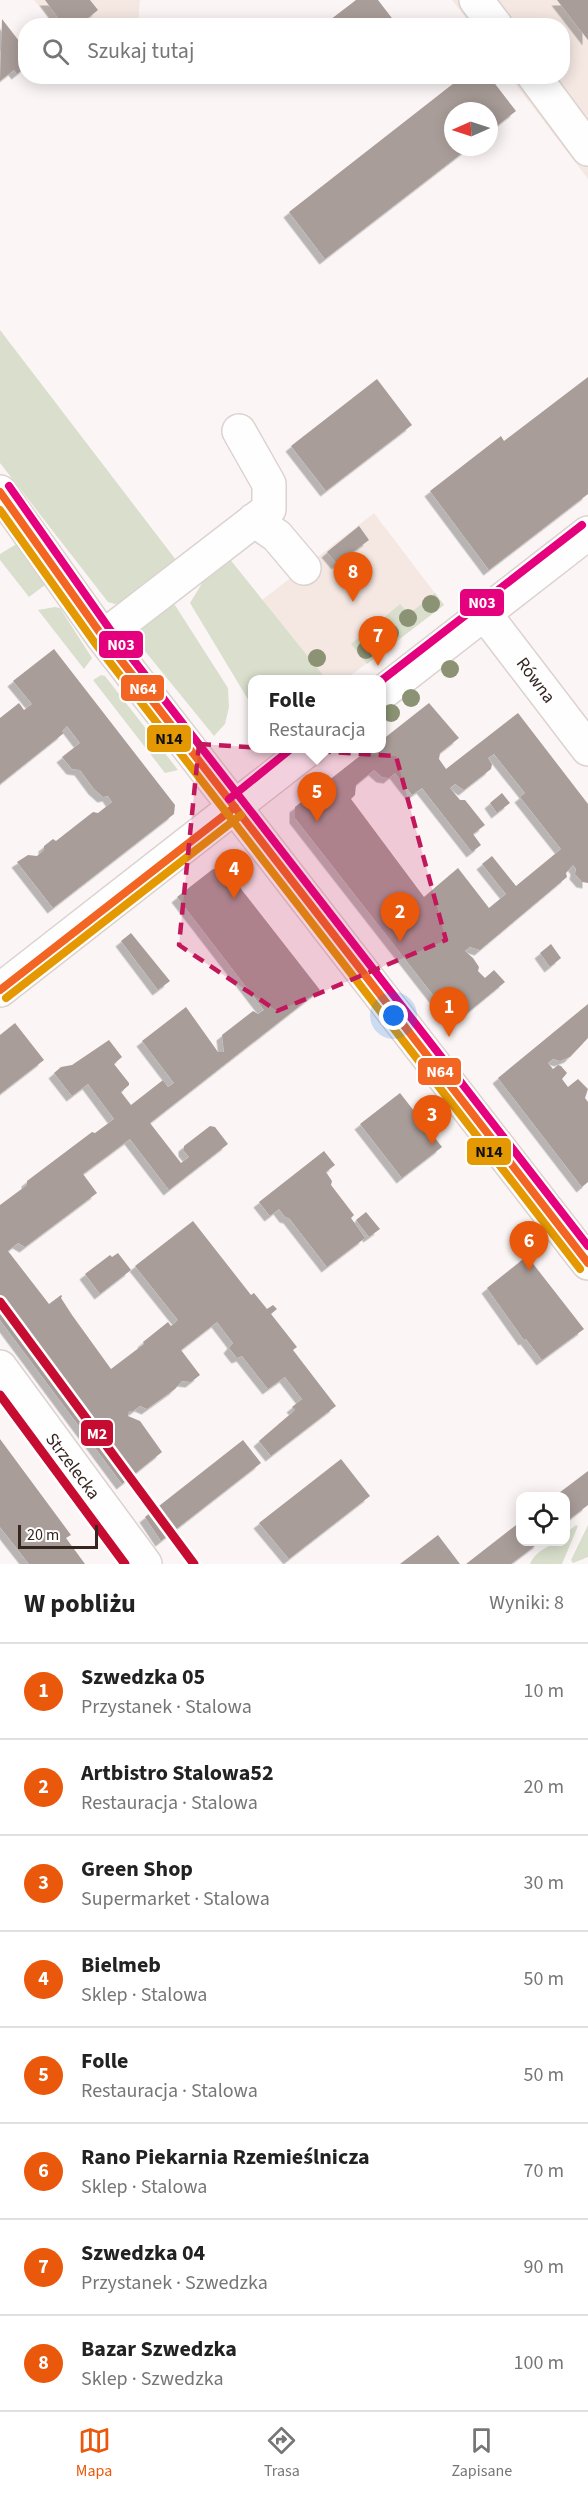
<!DOCTYPE html>
<html lang="pl">
<meta charset="utf-8">
<style>
body{margin:0;font-family:"Source Sans 3",sans-serif;background:#f6f6f6;color:#222}
.controls{position:absolute;right:18px;bottom:18px;display:grid;overflow:hidden;border-radius:12px;box-shadow:0 3px 15px #0003}
.controls button{width:54px;height:54px;display:grid;place-items:center;padding:0;border:0;border-bottom:2px solid #e0e0e0;background:#fff;color:#222;font:30px sans-serif}
.compass{position:absolute;left:444px;top:102px;width:54px;height:54px;border-radius:50%;background:#fff;box-shadow:0 3px 15px #0003;rotate:267deg}
.scale{position:absolute;left:18px;bottom:15px;width:80px;box-sizing:border-box;padding-left:6px;border:3px solid #352620;border-top:0;font-size:16px;line-height:21px;white-space:nowrap;color:#352620;-webkit-text-stroke:4px #fff;paint-order:stroke}
.you{position:absolute;left:394px;top:1016px;width:21px;height:21px;margin:-15px;border:4px solid #fff;border-radius:50%;background:#1a73e8;box-shadow:0 0 0 9px #1a73e833}
.badge{display:grid;place-items:center;width:39px;height:39px;border-radius:50%;background:#ea580c;color:#fff;font-size:20px;font-weight:700}
.pin{position:absolute;translate:-50% -50px;filter:drop-shadow(0 2px 3px #0008)}
.pin::after{content:'';position:absolute;top:32px;width:21px;height:18px;background:inherit;clip-path:polygon(0 0,100% 0,50% 100%)}
.popup{position:absolute;left:248px;top:675px;width:138px;height:78px;box-sizing:border-box;display:grid;place-content:center;border-radius:12px;background:#fff;filter:drop-shadow(0 2px 4px #0005);font-size:20px;white-space:nowrap;color:#767676}
.popup b{font-size:22px;color:#222}
.popup::after{content:'';position:absolute;left:50%;top:100%;margin-left:-12px;border:12px solid transparent;border-top-color:#fff}
.list{margin:0;padding:0;list-style:none}
h2{display:flex;justify-content:space-between;align-items:center;height:78px;margin:0;padding:0 24px;font-size:26px}
h2 small{font-size:20px;font-weight:400;color:#767676}
.list li{display:grid;grid-template-columns:39px 1fr auto;gap:18px;align-items:center;box-sizing:border-box;height:96px;padding:0 24px;border-top:2px solid #e0e0e0}
.list b{display:block;font-size:22px;white-space:nowrap}
.list p{margin:0;font-size:20px;white-space:nowrap;color:#767676}
.list em{font-size:20px;font-style:normal;color:#767676}
.icon{flex:none;width:33px;height:33px;fill:none;stroke:currentColor;stroke-width:2;stroke-linecap:round;stroke-linejoin:round}
.map{position:relative;flex:none;width:588px;height:1564px;overflow:hidden}
.search{position:absolute;background:#fff;box-shadow:0 3px 15px #0003;left:18px;right:18px;top:18px;height:66px;display:flex;align-items:center;gap:15px;box-sizing:border-box;padding:0 21px;border-radius:24px;color:#767676;font-size:22px}
.sheet{height:846px;background:#fff}
nav{display:flex;justify-content:space-around;align-items:center;box-sizing:border-box;height:84px;border-top:2px solid #e0e0e0;background:#fff;font-size:16px;color:#767676}
nav a{display:grid;justify-items:center;gap:3px}
nav .on{color:#ea580c}
.map>svg:first-child{display:block}
.built{fill:#f5e8e3}
.green{fill:#d9dfcc}
.building{fill:#a99d99;fill-rule:evenodd;filter:url(#shadow)}
.lines{fill:none;stroke-linecap:round;stroke-linejoin:round}
.minor-casing{stroke:#dcd2cf;stroke-width:36}
.minor{stroke:#fefefe;stroke-width:33}
.bus-1-casing{stroke:#fff;stroke-width:12}
.bus-2-casing{stroke:#fff;stroke-width:12}
.bus-3-casing{stroke:#fff;stroke-width:12}
.bus-1{stroke:#f26522;stroke-width:8}
.bus-2{stroke:#e49903;stroke-width:8}
.bus-3{stroke:#e5007d;stroke-width:8}
.metro-1-casing{stroke:#fff;stroke-width:14}
.metro-1{stroke:#c60c30;stroke-width:9}
.tree{fill:#8b9374}
.marked{fill:#c2185b;fill-opacity:0.2;stroke:#c2185b;stroke-width:4.5;stroke-dasharray:12 8;stroke-linejoin:round}
.labels{text-anchor:middle;stroke-width:6;stroke-linejoin:round;paint-order:stroke}
.street-label{font-size:18px;fill:#352620;stroke:#fff}
.line-badge{stroke:#fff;stroke-width:2}
.badge-label{font-size:16px;text-anchor:middle;font-weight:bold;fill:#fff}
.pale-badge-label{font-size:16px;text-anchor:middle;font-weight:bold;fill:#111}
</style>
<div class="map">
<svg width="588" height="1564" viewBox="0 0 588 1564">
<defs>
<filter id="shadow"><feDropShadow dx="-5.5" dy="5.5" stdDeviation="0" flood-color="#0004"/></filter>
</defs>
<rect width="100%" height="100%" fill="#fbf6f5"/>
<!-- built -->
<path class="built" d="M34 0H140L138 25H54Z
M452 0H588V179L510 77 562 76V26L471 25Z
M374 513 444 605 346 679 326 680 262 600Z"/>
<!-- green -->
<path class="green" d="M0 330 176 560 125 601 115 604 108 602 0 463Z
M18 543 45 585 29 597 0 560V554Z
M229 558 326 679 252 680V706L190 603 207 575Z
M435 593 444 605 367 664 351 644 366 632 373 641 388 628 382 619 400 604 409 614Z
M173 602 228 688 229 707 225 724 214 736 140 645 142 626Z
M55 607 60 608 92 658 84 669 38 610Z
M101 675 105 676 178 770 165 773 93 680Z
M576 1525 578 1526 562 1564H530C535 1551 553 1542 566 1542V1533Z
M588 1525V1557L573 1563 571 1560Z"/>
<!-- building -->
<path class="building" d="M45 0H90L98 10 78 26H64Z
M356 0H378L398 26H328L326 23Z
M557 0H588V40Z
M2 19 26 50V67L17 74 14 70 0 81Z
M463 76H489L516 111 489 132V111H453V147H470L325 259 289 212Z
M588 377V494L489 570 430 491 501 436 504 441Z
M377 379 412 425 326 491 291 446Z
M359 526 369 540 337 564 327 552Z
M54 649 175 805 174 814 53 908 17 862 28 855 37 856 44 850V846L53 839 56 841 93 812 98 813 112 802 108 796 103 797 94 789 80 770 72 769 62 757 80 743 67 726 62 731 64 733 0 784V718L19 703 24 710 32 704 13 681Z
M429 703 459 738 440 753 439 759 446 769 518 713 588 804V883L582 882 575 874 576 869 573 865 566 873 567 877 480 950 470 947 465 951 473 958 479 967 478 971 485 978 494 970 505 982 455 1023 295 818V807L370 748H382V740ZM494 754 525 793 520 797 561 849 516 886 492 856 482 864 506 894 489 908 458 868 424 897 351 799 355 795 356 785 374 770 382 777 389 778 395 773 412 795 422 788 472 852 481 845 473 834 485 825 465 800H460L450 788 455 784 464 790 491 769 492 764 488 758Z
M502 793 510 803 497 813 490 803Z
M213 869 227 871 320 990 150 1123 181 1163 189 1157 184 1151V1146L210 1126 215 1127 228 1144 169 1190 130 1139 83 1174 97 1193 25 1247 18 1243 8 1251 49 1304 61 1295 62 1296 61 1298 72 1315 111 1369 144 1344 143 1342 168 1322 171 1326 178 1320 135 1266 193 1221 251 1295 254 1293 267 1309 273 1305 277 1309 271 1314 297 1347 293 1350 336 1406 271 1456 259 1441 295 1410 292 1407 302 1399 285 1377 268 1389 242 1356 237 1358 229 1348 233 1343 217 1322 181 1350 200 1375 191 1382 182 1381 175 1389 147 1409 140 1406 133 1411H129L128 1416 140 1421 162 1452 122 1484 0 1320V1205L27 1185V1181L92 1132 95 1133 114 1119 88 1084 72 1096 54 1073 61 1067 72 1065 109 1040 122 1057 114 1064 129 1083V1085L121 1092 131 1105 163 1080 168 1087 174 1083 142 1041 186 1007 218 1052H224L222 1035 253 1011 258 1014 264 1010 177 897Z
M131 933 170 981 158 990 121 941Z
M551 944 561 958 550 967 540 953Z
M588 1004V1038L570 1057 560 1061 553 1059 548 1063 553 1069 558 1065 561 1066 567 1073 562 1079 568 1087 578 1079 588 1089 585 1098 588 1102V1182L582 1187 498 1078Z
M15 1023 44 1060 0 1094V1035Z
M400 1093 442 1147 402 1178 360 1124Z
M324 1151 335 1165 326 1172 332 1181 331 1185 354 1215 351 1218 365 1238 327 1267 289 1218 285 1217 279 1209 270 1216 259 1202Z
M366 1212 380 1229 369 1237 356 1220Z
M118 1253 131 1270 100 1294 85 1274 110 1255 112 1257Z
M527 1256 584 1329 542 1360 526 1339 524 1340 487 1288Z
M0 1439 71 1535 66 1538 85 1564H29L0 1527Z
M243 1440 261 1463 161 1541 145 1517Z
M341 1459 370 1496 289 1559 259 1523Z
M588 1471V1505L566 1522V1496H555Z
M520 1522V1542H540L511 1564H466Z
M438 1535 460 1564H400Z"/>
<g class="lines">
<defs>
<path id="minor" d="M476 0 496 26
M534 76 588 149
M0 492 103 637 588 1263
M254 520 277 536 304 568
M484 613 588 749
M103 637 269 509V484L239 431
M382 693 588 533
M0 990 310 748
M0 1367 145 1564"/>
</defs>
<!-- minor casing -->
<use href="#minor" class="minor-casing"/>
<!-- minor -->
<use href="#minor" class="minor"/>
<defs>
<path id="bus-1" d="M0 492 103 637 588 1263
M0 990 235 807"/>
<path id="bus-2" d="M0 510 95 643 580 1269
M6 998 241 815"/>
<path id="bus-3" d="M9 486 111 631 588 1246
M382 680 582 525
M229 799 292 748"/>
</defs>
<!-- bus-1 casing -->
<use href="#bus-1" class="bus-1-casing"/>
<!-- bus-2 casing -->
<use href="#bus-2" class="bus-2-casing"/>
<!-- bus-3 casing -->
<use href="#bus-3" class="bus-3-casing"/>
<!-- bus-1 -->
<use href="#bus-1" class="bus-1"/>
<!-- bus-2 -->
<use href="#bus-2" class="bus-2"/>
<!-- bus-3 -->
<use href="#bus-3" class="bus-3"/>
<defs>
<path id="metro-1" d="M0 1302 194 1564
M0 1395 125 1564"/>
</defs>
<!-- metro-1 casing -->
<use href="#metro-1" class="metro-1-casing"/>
<!-- metro-1 -->
<use href="#metro-1" class="metro-1"/>
</g>
<!-- trees -->
<g class="tree">
<circle cx="431" cy="604" r="9"/>
<circle cx="408" cy="618" r="9"/>
<circle cx="390" cy="633" r="9"/>
<circle cx="366" cy="650" r="9"/>
<circle cx="317" cy="658" r="9"/>
<circle cx="450" cy="669" r="9"/>
<circle cx="411" cy="698" r="9"/>
<circle cx="391" cy="713" r="9"/>
</g>
<!-- marked area -->
<path class="marked" d="M199 744 396 756 446 940 277 1011 179 945Z"/>
<g class="labels">
<!-- street labels -->
<g class="street-label">
<text transform="translate(536 680) rotate(53)" y="6">Równa</text>
<text transform="translate(73 1466) rotate(53)" y="6">Strzelecka</text>
</g>
</g>
<g class="line-badge">
<rect x="459" y="588" width="46" height="29" rx="6" fill="#e5007d"/>
<rect x="98" y="630" width="46" height="29" rx="6" fill="#e5007d"/>
<rect x="120" y="674" width="45" height="28" rx="6" fill="#f26522"/>
<rect x="146" y="724" width="46" height="29" rx="6" fill="#e49903"/>
<rect x="417" y="1057" width="45" height="29" rx="6" fill="#f26522"/>
<rect x="466" y="1137" width="46" height="29" rx="6" fill="#e49903"/>
<rect x="80" y="1419" width="34" height="28" rx="6" fill="#c60c30"/>
</g>
<g class="badge-label">
<text x="482" y="608">N03</text>
<text x="121" y="650">N03</text>
<text x="143" y="694">N64</text>
<text x="440" y="1077">N64</text>
<text x="97" y="1439">M2</text>
</g>
<g class="pale-badge-label">
<text x="169" y="744">N14</text>
<text x="489" y="1157">N14</text>
</g>
</svg>
<div class="controls">
<button><svg class="icon" aria-label="locate" viewBox="0 0 24 24"><circle cx="12" cy="12" r="6"/><path d="M12 2v4M12 18v4M2 12h4M18 12h4"/></svg></button>
</div>
<svg class="compass" viewBox="-18 -18 36 36"><path d="M0-13l5 13h-10z" fill="#e53935"/><path d="M0 13l5-13h-10z" fill="#767676"/></svg>
<div class="scale">20 m</div>
<div class="you"></div>
<div class="pin badge" style="left:449px;top:1037px">1</div>
<div class="pin badge" style="left:400px;top:942px">2</div>
<div class="pin badge" style="left:432px;top:1145px">3</div>
<div class="pin badge" style="left:234px;top:899px">4</div>
<div class="pin badge" style="left:317px;top:822px">5</div>
<div class="popup"><b>Folle</b>Restauracja</div>
<div class="pin badge" style="left:529px;top:1271px">6</div>
<div class="pin badge" style="left:378px;top:666px">7</div>
<div class="pin badge" style="left:353px;top:602px">8</div>
<div class="search"><svg class="icon" aria-label="search" viewBox="0 0 24 24"><circle cx="10" cy="10" r="6"/><path d="M15 15l6 6"/></svg>Szukaj tutaj</div>
</div>
<section class="sheet">
<h2>W pobliżu<small>Wyniki: 8</small></h2>
<ul class="list">
<li><span class="badge">1</span><div><b>Szwedzka 05</b><p>Przystanek · Stalowa</p></div><em>10 m</em></li>
<li><span class="badge">2</span><div><b>Artbistro Stalowa52</b><p>Restauracja · Stalowa</p></div><em>20 m</em></li>
<li><span class="badge">3</span><div><b>Green Shop</b><p>Supermarket · Stalowa</p></div><em>30 m</em></li>
<li><span class="badge">4</span><div><b>Bielmeb</b><p>Sklep · Stalowa</p></div><em>50 m</em></li>
<li><span class="badge">5</span><div><b>Folle</b><p>Restauracja · Stalowa</p></div><em>50 m</em></li>
<li><span class="badge">6</span><div><b>Rano Piekarnia Rzemieślnicza</b><p>Sklep · Stalowa</p></div><em>70 m</em></li>
<li><span class="badge">7</span><div><b>Szwedzka 04</b><p>Przystanek · Szwedzka</p></div><em>90 m</em></li>
<li><span class="badge">8</span><div><b>Bazar Szwedzka</b><p>Sklep · Szwedzka</p></div><em>100 m</em></li>
</ul>
</section>
<nav>
<a class="on"><svg class="icon" aria-label="map" viewBox="0 0 24 24"><path d="M3 6l6-2 6 2 6-2v14l-6 2-6-2-6 2zM9 4v14M15 6v14"/></svg>Mapa</a>
<a><svg class="icon" aria-label="directions" viewBox="0 0 24 24"><path d="M12 3l9 9-9 9-9-9zM9 14v-3h6M13 9l2 2-2 2"/></svg>Trasa</a>
<a><svg class="icon" aria-label="saved" viewBox="0 0 24 24"><path d="M7 4h10v16l-5-4-5 4z"/></svg>Zapisane</a>
</nav>
